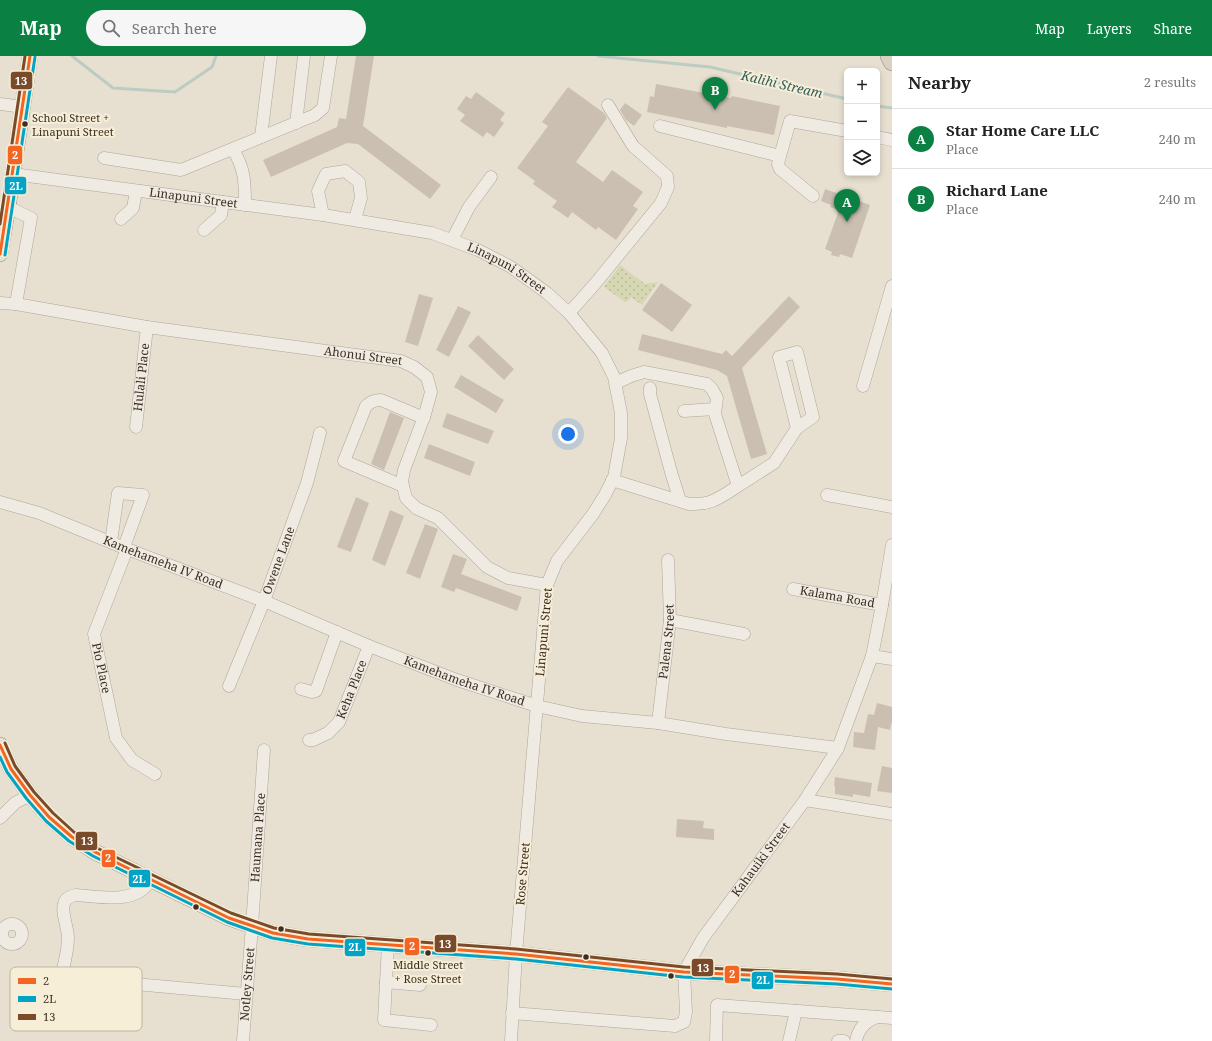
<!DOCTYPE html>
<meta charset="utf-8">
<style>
body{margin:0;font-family:"Noto Serif",serif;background:#f6f6f6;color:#222}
.controls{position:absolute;right:12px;top:12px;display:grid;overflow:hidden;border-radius:6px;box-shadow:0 2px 6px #0003}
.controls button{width:36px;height:36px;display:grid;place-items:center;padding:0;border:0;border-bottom:1px solid #e0e0e0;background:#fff;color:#222;font:20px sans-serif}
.you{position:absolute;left:568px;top:378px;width:14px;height:14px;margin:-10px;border:3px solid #fff;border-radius:50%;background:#1a73e8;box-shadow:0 0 0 6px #1a73e833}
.badge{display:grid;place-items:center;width:26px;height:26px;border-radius:50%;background:#0b8043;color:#fff;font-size:13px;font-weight:700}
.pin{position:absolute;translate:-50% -33px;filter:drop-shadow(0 1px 2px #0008)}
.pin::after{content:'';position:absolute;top:21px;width:14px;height:12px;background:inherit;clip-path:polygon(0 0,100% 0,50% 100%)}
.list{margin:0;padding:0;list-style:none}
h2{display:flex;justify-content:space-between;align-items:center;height:52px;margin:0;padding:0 16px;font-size:17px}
h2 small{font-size:13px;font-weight:400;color:#767676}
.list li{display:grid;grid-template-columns:26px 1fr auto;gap:12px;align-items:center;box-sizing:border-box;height:60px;padding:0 16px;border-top:1px solid #e0e0e0}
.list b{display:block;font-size:15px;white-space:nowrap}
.list p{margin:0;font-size:13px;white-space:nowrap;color:#767676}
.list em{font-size:13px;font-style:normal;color:#767676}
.icon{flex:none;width:22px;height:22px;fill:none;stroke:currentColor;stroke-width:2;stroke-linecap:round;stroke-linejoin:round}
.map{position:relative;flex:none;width:892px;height:985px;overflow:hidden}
header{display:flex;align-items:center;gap:24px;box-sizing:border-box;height:56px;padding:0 20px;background:#0b8043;color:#fff}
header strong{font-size:19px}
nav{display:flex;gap:22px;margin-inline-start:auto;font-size:14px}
.search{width:280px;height:36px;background:#f6f6f6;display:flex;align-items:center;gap:10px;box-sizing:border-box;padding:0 14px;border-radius:22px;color:#767676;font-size:15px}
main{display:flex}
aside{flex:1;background:#fff}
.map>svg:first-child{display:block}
.park{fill:url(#park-dots)}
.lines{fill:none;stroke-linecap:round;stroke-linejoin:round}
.stream{stroke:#bcccc2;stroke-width:3}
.building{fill:#cbbfb2}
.minor-casing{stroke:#ada599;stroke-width:13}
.major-casing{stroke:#928b80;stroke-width:16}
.highway-casing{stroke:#928b80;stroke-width:18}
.minor{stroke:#efebe3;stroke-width:12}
.major{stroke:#e6e1d4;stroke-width:15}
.highway{stroke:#dad1c2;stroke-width:17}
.bus-1-casing{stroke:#f7eed8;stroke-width:6}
.bus-2-casing{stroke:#f7eed8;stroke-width:6}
.bus-3-casing{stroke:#f7eed8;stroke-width:6}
.bus-1{stroke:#f26522;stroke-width:3}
.bus-2{stroke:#03a3c5;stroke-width:3}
.bus-3{stroke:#7a4b2a;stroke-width:3}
.bus-dot{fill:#3d2e20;stroke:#f7eed8;stroke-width:1.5}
.labels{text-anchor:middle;stroke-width:4;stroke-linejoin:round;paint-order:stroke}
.bus-label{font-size:11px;fill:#3d2e20;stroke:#f7eed8;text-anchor:start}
.street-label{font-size:12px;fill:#3d2e20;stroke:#f7eed8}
.water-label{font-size:13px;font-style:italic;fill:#2f5d5a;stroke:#f7eed8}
.key{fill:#f7eed8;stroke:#bfb4a1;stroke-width:1}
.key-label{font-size:11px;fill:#3d2e20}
.line-badge{stroke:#f7eed8;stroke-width:1.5}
.badge-label{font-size:11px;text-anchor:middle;font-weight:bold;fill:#fff}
</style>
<header>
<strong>Map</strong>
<div class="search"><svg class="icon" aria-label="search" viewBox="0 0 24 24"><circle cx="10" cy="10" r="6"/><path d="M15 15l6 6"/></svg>Search here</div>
<nav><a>Map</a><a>Layers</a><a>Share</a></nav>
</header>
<main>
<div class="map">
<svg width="892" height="985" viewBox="0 0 892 985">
<defs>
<pattern id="park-dots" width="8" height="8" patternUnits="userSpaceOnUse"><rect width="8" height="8" fill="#d6d7b3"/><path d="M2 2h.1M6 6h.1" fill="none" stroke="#b9b99a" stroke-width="1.8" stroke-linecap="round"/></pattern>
</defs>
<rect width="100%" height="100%" fill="#e7e0d1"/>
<!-- park -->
<path class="park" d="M620 209 645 228 658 226 642 249 631 241 627 246H625L604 231Z"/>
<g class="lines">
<!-- stream -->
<path class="stream" d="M72 0 113 32 175 36 212 11 216 0
M598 0 710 11 847 43
M877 50 892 52"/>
</g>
<!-- building -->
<path class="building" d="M356 0H374L363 70 441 129 430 143 358 88 347 87 271 121 263 104 337 71 339 62 346 63Z
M656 28 731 42 732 40 780 50 774 79 727 70V72L647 56 650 40 654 41Z
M568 31 604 57 607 62 576 106 603 126 612 114 643 136 633 150 638 153 616 184 598 171 596 174 572 156 568 162 552 151 557 145 533 128 535 125 517 112 548 70 542 66Z
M476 36 505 57 500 64 504 67 494 81 487 76 483 81 460 65 465 59 457 53 466 40 471 43Z
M625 47 642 59 634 70 626 64 620 54Z
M825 133 870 149 852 202 840 198 839 201 831 199 832 196 825 193 839 154 830 151 831 149 821 145Z
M661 227 692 249 672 276 642 254Z
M419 238 433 242 418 290 405 286Z
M789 240 800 251 742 312 767 398 751 403 727 320 717 314 638 294 642 278 722 298 726 294 732 300Z
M458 250 471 256 449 301 436 294Z
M478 279 514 313 504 324 468 290Z
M461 319 504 344 496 357 454 331Z
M390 356 404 362 384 414 371 408Z
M447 357 494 375 488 388 442 371Z
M429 388 475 406 470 420 424 402Z
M356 441 369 447 351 496 337 491Z
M390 454 404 460 385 510 372 504Z
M425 468 438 473 420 523 406 517Z
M453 498 467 503 461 518 522 541 517 555 456 532 454 536 441 531Z
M877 647 892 651V665L890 674 878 671 875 694 853 691 854 676 864 677 868 658 874 659Z
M882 710 892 712V737L877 735Z
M835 721 872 727 870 741 853 738V741L835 738V730H834Z
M677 763 704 765 703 772 714 773V784L676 781Z"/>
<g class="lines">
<defs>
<g id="minor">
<path d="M0 48 23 51"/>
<path d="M296 67 304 0"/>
<path d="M660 70 780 100 790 65 847 75"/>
<path d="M261 81 271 0"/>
<path d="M877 81 892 84"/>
<path d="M233 93C245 114 245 126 245 149"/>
<path d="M780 100 778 108 780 113 813 140"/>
<path d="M104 102 181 114 315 59 323 52 331 0"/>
<path id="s1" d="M13 118 223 146 323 159 432 177 478 194 511 211 547 237 569 257 602 297 614 321 621 357V382L614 421 605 439 593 458 557 505 547 529 516 898 511 985"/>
<path d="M0 151H8L31 162 16 248"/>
<path d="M323 159 318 135 326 118 345 115 359 126 361 142 355 163"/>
<path d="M121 163 133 152 136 135"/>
<path d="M204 174 221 159 223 146"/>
<path d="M452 184 469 151 491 121"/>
<path id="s2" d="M0 247 16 248 147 271 401 305 414 311 427 321 431 336 425 358 404 414 402 426 406 442 416 452 438 462 487 511 508 522 547 529"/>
<path d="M569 257 594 229 661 147 668 131 667 120 633 90 608 49"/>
<path d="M863 330 892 230"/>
<path d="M650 332V338L671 416 680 445"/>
<path d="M684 355 715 353"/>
<path id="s3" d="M136 371 147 271"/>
<path d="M612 424 689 448C712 449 719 442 738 430L715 358 717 342 712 333 707 328 644 316 631 320 616 327"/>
<path d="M403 430 344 405 366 350C371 346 374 344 381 344L424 362"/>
<path d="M738 430 774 407 797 372 813 361 797 296 779 301 797 372"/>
<path d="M827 439 892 451"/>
<path id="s4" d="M0 446 39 457 127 493 264 545 369 590 457 624 537 650 582 660 658 667 726 678 838 692"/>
<path d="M111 486 118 437 143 439 124 491"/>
<path id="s5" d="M127 493 94 578 116 682 132 704 155 718"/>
<path id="s6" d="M793 533 882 549"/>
<path d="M670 564 744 578"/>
<path d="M872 600 892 603"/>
<path id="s7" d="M229 630 264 545 307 427 320 377"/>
<path d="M301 633 312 636 316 635 337 576"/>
<path id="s8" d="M658 667 670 564 668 504"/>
<path id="s9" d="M309 684H313L328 677 339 666 369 590"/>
<path d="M805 744 892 758"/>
<path d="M0 762 15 747 30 739"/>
<circle cx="12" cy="878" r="10"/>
<path d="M388 889 384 964 431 969"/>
<path d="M61 922C64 909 68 895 68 882 68 872 61 856 64 848 65 842 71 840 76 839 96 840 126 847 143 833 146 830 149 827 152 824"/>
<path d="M386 926 420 929"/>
<path d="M124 927 246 938"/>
<path id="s10" d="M512 957 675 970 684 966 686 956 684 916 703 882 805 744 838 692 872 600 882 549 892 489"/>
<path id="s11" d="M243 985 252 870 264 694"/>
<path d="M716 985 717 949 892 962"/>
<path d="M789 985 796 955"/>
<path d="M838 985H844"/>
<path d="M856 985C858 972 866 965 877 961"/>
</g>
<path id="major" d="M0 198 8 151 30 0
M0 689 11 713 30 739 49 761 72 781 95 796 229 862 273 877 308 883 516 898 684 916 837 923 892 928"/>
<path id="highway" d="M889 0 892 6"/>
</defs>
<!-- minor casing -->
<use href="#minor" class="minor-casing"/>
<!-- major casing -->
<use href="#major" class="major-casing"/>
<!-- highway casing -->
<use href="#highway" class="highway-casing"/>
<!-- minor -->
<use href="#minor" class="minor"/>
<!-- major -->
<use href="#major" class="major"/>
<!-- highway -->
<use href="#highway" class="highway"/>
<defs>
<path id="bus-1" d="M0 198 30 0
M0 689 11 713 30 739 49 761 72 781 95 796 229 862 273 877 308 883 516 898 684 916 837 923 892 928"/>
<path id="bus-2" d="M5 199 35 1
M0 701 7 716 26 742 46 765 69 785 93 800 227 866 272 882 308 888 516 903 683 921 837 928 892 933"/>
<path id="bus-3" d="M0 168 25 0
M5 687 15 710 34 736 53 757 75 777 97 792 231 857 274 872 309 878 516 893 684 911 837 918 892 923"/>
</defs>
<!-- bus-1 casing -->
<use href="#bus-1" class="bus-1-casing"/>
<!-- bus-2 casing -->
<use href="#bus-2" class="bus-2-casing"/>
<!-- bus-3 casing -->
<use href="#bus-3" class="bus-3-casing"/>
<!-- bus-1 -->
<use href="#bus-1" class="bus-1"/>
<!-- bus-2 -->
<use href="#bus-2" class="bus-2"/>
<!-- bus-3 -->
<use href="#bus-3" class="bus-3"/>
</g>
<!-- markers -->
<g class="bus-dot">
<circle cx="25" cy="68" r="3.5"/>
<circle cx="196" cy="851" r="3.5"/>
<circle cx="281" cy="873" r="3.5"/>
<circle cx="428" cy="897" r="3.5"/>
<circle cx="586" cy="901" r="3.5"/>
<circle cx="671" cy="920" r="3.5"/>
</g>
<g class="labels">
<!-- bus labels -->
<g class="bus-label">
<text x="32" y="66">School Street +<tspan x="32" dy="14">Linapuni Street</tspan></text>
<text x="428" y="913" text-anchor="middle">Middle Street<tspan x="428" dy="14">+ Rose Street</tspan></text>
</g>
<!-- street labels -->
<g class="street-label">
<text dy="4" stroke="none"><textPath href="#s1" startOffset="182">Linapuni Street</textPath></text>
<text dy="4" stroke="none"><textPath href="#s1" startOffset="506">Linapuni Street</textPath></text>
<text dy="4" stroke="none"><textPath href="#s2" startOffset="367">Ahonui Street</textPath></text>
<text dy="4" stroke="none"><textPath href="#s3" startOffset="50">Hulali Place</textPath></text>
<text dy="4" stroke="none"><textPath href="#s7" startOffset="135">Owene Lane</textPath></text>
<text dy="4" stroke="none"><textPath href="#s4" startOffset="174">Kamehameha IV Road</textPath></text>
<text dy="4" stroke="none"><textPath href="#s6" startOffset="45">Kalama Road</textPath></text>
<text transform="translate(544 576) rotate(-85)" y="4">Linapuni Street</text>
<text dy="4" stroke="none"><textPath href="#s8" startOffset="82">Palena Street</textPath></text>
<text dy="4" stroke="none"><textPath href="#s5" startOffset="126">Pio Place</textPath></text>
<text dy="4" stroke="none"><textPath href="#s4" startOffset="498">Kamehameha IV Road</textPath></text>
<text dy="4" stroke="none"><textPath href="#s9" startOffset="71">Keha Place</textPath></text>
<text dy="4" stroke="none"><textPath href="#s11" startOffset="204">Haumana Place</textPath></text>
<text dy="4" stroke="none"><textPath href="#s10" startOffset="360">Kahauiki Street</textPath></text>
<text transform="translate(523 818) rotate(-85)" y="4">Rose Street</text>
<text dy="4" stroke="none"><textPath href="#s11" startOffset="57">Notley Street</textPath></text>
</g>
<!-- water labels -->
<g class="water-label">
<text transform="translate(782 28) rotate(13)" y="5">Kalihi Stream</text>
</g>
</g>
<!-- legend -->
<rect x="10" y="911" width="132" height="64" rx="6" class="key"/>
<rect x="18" y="922" width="18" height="6" fill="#f26522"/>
<rect x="18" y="940" width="18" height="6" fill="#03a3c5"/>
<rect x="18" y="958" width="18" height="6" fill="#7a4b2a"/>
<g class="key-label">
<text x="43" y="929">2</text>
<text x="43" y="947">2L</text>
<text x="43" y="965">13</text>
</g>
<g class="line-badge">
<rect x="10" y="15" width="23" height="19" rx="4" fill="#7a4b2a"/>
<rect x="7" y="89" width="16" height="20" rx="4" fill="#f26522"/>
<rect x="4" y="120" width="23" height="19" rx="4" fill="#03a3c5"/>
<rect x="75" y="775" width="23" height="20" rx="4" fill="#7a4b2a"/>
<rect x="101" y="793" width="15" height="19" rx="4" fill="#f26522"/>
<rect x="128" y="813" width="23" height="19" rx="4" fill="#03a3c5"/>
<rect x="434" y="878" width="23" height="19" rx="4" fill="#7a4b2a"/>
<rect x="404" y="881" width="16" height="19" rx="4" fill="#f26522"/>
<rect x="344" y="882" width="22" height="19" rx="4" fill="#03a3c5"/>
<rect x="691" y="902" width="23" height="19" rx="4" fill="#7a4b2a"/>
<rect x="724" y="909" width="16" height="19" rx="4" fill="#f26522"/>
<rect x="751" y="915" width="23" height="19" rx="4" fill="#03a3c5"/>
</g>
<g class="badge-label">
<text x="21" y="29">13</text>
<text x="15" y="103">2</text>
<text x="16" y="134">2L</text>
<text x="87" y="789">13</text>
<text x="108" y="806">2</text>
<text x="139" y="827">2L</text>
<text x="445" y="892">13</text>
<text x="412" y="894">2</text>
<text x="355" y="895">2L</text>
<text x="703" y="916">13</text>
<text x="732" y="922">2</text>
<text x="763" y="928">2L</text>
</g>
</svg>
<div class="controls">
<button>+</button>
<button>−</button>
<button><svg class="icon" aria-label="layers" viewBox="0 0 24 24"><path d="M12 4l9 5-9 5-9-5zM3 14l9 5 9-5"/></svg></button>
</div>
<div class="you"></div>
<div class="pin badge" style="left:847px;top:166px">A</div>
<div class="pin badge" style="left:715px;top:54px">B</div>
</div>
<aside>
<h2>Nearby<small>2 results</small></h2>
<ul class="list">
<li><span class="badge">A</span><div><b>Star Home Care LLC</b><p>Place</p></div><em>240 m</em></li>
<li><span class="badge">B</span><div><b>Richard Lane</b><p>Place</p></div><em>240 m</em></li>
</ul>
</aside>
</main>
